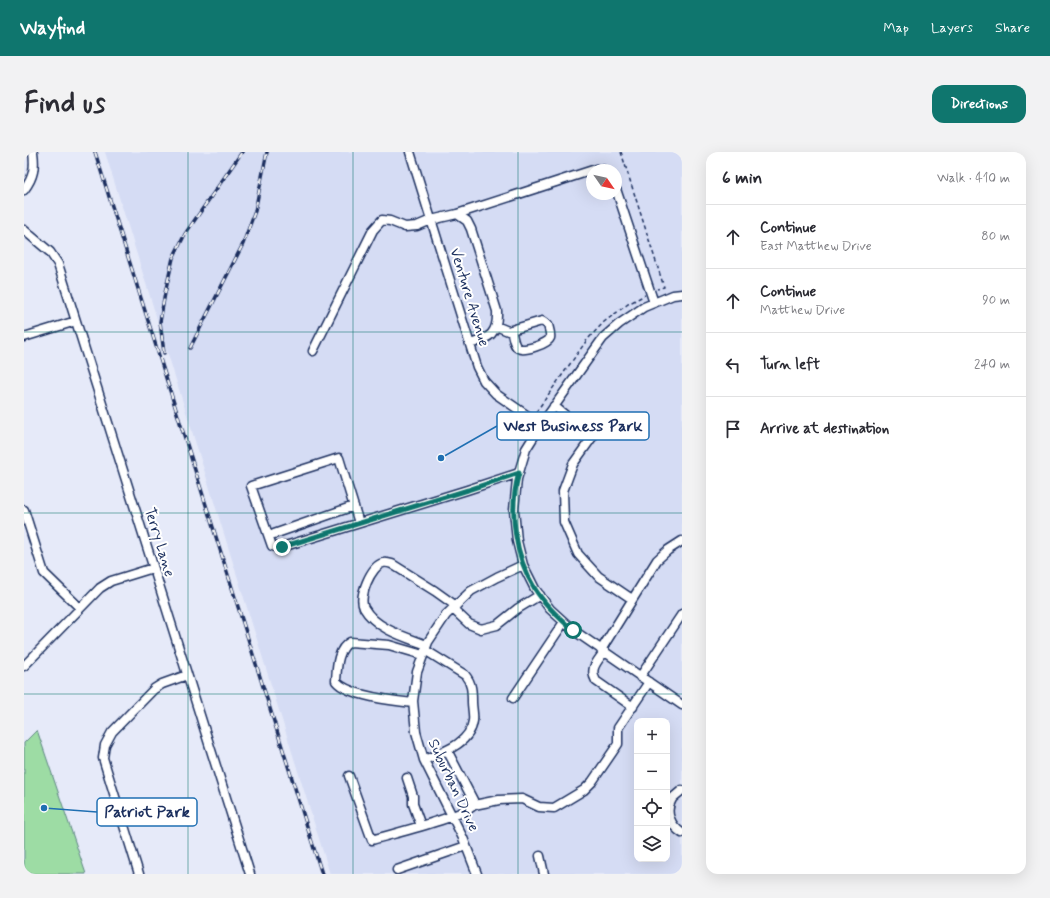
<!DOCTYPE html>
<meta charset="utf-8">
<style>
body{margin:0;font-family:Mynerve,sans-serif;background:#f2f2f3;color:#2b2b33}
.controls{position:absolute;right:12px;bottom:12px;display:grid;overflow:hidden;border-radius:8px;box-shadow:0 4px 16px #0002}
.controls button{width:36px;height:36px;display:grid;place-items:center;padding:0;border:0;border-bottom:1px solid #e1e1e2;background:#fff;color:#2b2b33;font:20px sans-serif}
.compass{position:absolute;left:562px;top:12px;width:36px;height:36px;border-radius:50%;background:#fff;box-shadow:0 4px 16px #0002;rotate:124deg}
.stop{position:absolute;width:12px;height:12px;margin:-9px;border:3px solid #0f766e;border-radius:50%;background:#fff}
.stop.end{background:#0f766e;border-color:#fff;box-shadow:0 1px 4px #0008}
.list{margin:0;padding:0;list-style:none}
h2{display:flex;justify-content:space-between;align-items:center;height:52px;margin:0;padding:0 16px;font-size:17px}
h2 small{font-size:13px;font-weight:400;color:#7c7c81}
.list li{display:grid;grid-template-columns:26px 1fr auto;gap:12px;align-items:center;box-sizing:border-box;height:64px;padding:0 16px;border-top:1px solid #e1e1e2}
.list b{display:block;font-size:15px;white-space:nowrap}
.list p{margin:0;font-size:13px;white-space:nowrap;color:#7c7c81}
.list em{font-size:13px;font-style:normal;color:#7c7c81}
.icon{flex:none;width:22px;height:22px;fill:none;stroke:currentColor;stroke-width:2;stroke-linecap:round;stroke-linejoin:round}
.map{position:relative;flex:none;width:658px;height:722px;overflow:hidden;border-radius:12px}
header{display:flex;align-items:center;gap:24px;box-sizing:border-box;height:56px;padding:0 20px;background:#0f766e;color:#fff}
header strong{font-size:19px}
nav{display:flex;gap:22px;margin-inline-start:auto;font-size:14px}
.intro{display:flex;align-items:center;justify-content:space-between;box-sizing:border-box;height:96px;padding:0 24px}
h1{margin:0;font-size:28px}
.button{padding:10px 18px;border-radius:12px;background:#0f766e;color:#fff;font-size:14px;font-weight:700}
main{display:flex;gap:24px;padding:0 24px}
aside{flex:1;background:#fff;border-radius:12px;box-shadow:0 4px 16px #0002}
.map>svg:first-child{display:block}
.built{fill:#d5dcf4;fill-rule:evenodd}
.green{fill:#9ddca4;stroke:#5c8681}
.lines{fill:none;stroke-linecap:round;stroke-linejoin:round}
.minor-casing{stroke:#1b2f5e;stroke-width:11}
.path{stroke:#1b2f5e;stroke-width:1.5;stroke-dasharray:4 3;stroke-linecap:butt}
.minor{stroke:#fff;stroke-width:8}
.rail-casing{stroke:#1b2f5e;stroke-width:3.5}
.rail{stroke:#fff;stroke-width:2;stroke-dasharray:6;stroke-linecap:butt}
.route{stroke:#0f766e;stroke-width:5}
.grid{fill:none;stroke:#0f766e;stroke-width:1;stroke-opacity:0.55}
.labels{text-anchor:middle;stroke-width:4;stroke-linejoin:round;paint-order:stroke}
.street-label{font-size:15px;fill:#1b2f5e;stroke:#fff}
.leader{fill:none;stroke:#1f6fb2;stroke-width:1.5}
.callout-dot{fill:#1f6fb2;stroke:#fff;stroke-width:1.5}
.callout{fill:#fff;stroke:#1f6fb2;stroke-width:1.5}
.callout-label{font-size:16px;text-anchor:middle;font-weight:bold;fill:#1b2f5e}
</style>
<header>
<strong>Wayfind</strong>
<nav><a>Map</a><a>Layers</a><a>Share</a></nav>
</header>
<div class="intro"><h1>Find us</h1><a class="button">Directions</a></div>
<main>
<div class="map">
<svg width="658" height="722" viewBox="0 0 658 722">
<rect width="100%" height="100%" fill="#e6eaf9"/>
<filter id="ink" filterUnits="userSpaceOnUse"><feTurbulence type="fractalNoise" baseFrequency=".025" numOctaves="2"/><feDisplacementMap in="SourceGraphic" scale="8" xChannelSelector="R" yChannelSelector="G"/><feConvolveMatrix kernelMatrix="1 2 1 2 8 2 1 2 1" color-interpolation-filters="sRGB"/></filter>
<g filter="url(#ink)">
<!-- built -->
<path class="built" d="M81 0H658V722H306ZM568 18H592V42H568ZM613 569H643V707H613Z"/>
<!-- green -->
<path class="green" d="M13 578 62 722H0V591Z"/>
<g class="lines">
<defs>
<path id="minor" d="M386 0 453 215 460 229 472 242 517 273
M592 37 630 151
M0 38C10 25 11 15 9 0
M433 62 572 17 580 18
M0 78 26 100 34 112 226 722
M658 142 649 143 620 155 595 172 579 186 517 273 502 297 493 327 490 358 493 389 499 413 511 437 526 457 549 478 658 553
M472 174 484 179 518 169 524 173C525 177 527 182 526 186 524 192 499 200 494 196 489 193 489 183 487 178
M0 185 52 169
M289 199 349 78 358 68 366 69 381 75 393 74 407 68 433 62 443 69 447 77 473 159C474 182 466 186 446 192
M530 254 546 267 566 280 569 284 549 312 539 339 540 370 554 402 574 424 608 447
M0 358 20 421 56 456
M335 371 315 306 227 334 248 394 252 395H258L443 338 495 321
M250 382 330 354
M429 457 445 472 457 477 473 473 493 457 516 443
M403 493C381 485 352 477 340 456 334 445 347 414 359 411 362 410 365 411 368 412L411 439 432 454
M577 498 633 408 644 398 658 389
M580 500C573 510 565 517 572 529L609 555
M0 514 76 436 87 429 129 416
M616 525 658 462
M489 546 540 470
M389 551C370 549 324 544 312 529 313 516 313 497 326 490L365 493 399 503
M400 608C419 600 446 592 449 569 450 563 448 556 448 550 448 540 448 531 441 523L401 498
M325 624 348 688C367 682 439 665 450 653L449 648 423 598
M383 626 389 644V652L397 674
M658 638C655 641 650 644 648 647 640 660 647 674 658 681
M450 653 475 648 498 647 515 655 530 656 560 638 568 630 594 592V576L625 530
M516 704 520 722
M373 718 442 694
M115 722 79 606 81 593 88 580 130 537 138 532 163 523
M453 722 439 686 400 608 392 580 389 549 393 520 404 490 422 463 447 439 473 425 499 413"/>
</defs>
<!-- minor casing -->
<use href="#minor" class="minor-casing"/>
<!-- path -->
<path class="path" d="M597 0 640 135 633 137
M512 260 563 188 580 170 604 152 621 143"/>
<!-- minor -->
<use href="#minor" class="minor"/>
<defs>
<path id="rail" d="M71 0 298 722
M166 196 219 92 231 59 243 0
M140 201 136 170 141 141 149 106 161 82 218 0"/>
</defs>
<!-- rail casing -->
<use href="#rail" class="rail-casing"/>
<!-- rail -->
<use href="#rail" class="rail"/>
</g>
</g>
<g class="lines" filter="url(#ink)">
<!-- route -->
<path class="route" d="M258 395 444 338 495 321C484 358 491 405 511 437 521 453 535 466 549 478"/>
</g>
<!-- grid -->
<path class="grid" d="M164 0V722M329 0V722M494 0V722M0 180H658M0 361H658M0 542H658"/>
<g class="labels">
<!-- street labels -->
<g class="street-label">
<text transform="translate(446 145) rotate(73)" y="5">Venture Avenue</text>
<text transform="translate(136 390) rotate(73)" y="5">Terry Lane</text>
<text transform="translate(430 633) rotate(65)" y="5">Suburban Drive</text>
</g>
</g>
<!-- callouts -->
<path class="leader" d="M417 306L473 274M20 656L73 660"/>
<g class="callout-dot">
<circle cx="417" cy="306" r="4"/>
<circle cx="20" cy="656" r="4"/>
</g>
<g class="callout">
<rect x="473" y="260" width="152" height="28" rx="4"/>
<rect x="73" y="646" width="100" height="28" rx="4"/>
</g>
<g class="callout-label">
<text x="549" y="279">West Business Park</text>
<text x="123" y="665">Patriot Park</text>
</g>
</svg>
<div class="controls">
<button>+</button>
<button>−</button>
<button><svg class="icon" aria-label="locate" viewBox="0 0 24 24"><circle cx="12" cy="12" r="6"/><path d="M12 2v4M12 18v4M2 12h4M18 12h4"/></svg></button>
<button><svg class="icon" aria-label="layers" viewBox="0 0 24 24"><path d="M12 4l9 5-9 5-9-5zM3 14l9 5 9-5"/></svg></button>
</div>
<svg class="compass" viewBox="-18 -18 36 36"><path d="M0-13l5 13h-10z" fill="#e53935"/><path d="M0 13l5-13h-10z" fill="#7c7c81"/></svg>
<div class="stop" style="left:549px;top:478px"></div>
<div class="stop end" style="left:258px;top:395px"></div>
</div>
<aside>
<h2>6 min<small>Walk · 410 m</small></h2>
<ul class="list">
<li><svg class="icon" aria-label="ahead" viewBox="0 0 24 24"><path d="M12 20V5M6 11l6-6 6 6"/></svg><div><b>Continue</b><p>East Matthew Drive</p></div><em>80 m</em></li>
<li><svg class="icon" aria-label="ahead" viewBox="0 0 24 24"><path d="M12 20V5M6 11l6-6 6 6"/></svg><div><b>Continue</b><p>Matthew Drive</p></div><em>90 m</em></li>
<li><svg class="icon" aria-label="left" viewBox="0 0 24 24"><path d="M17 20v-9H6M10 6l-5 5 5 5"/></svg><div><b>Turn left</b></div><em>240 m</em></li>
<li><svg class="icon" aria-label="arrive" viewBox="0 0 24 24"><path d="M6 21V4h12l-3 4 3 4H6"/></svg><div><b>Arrive at destination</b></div></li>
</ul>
</aside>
</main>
